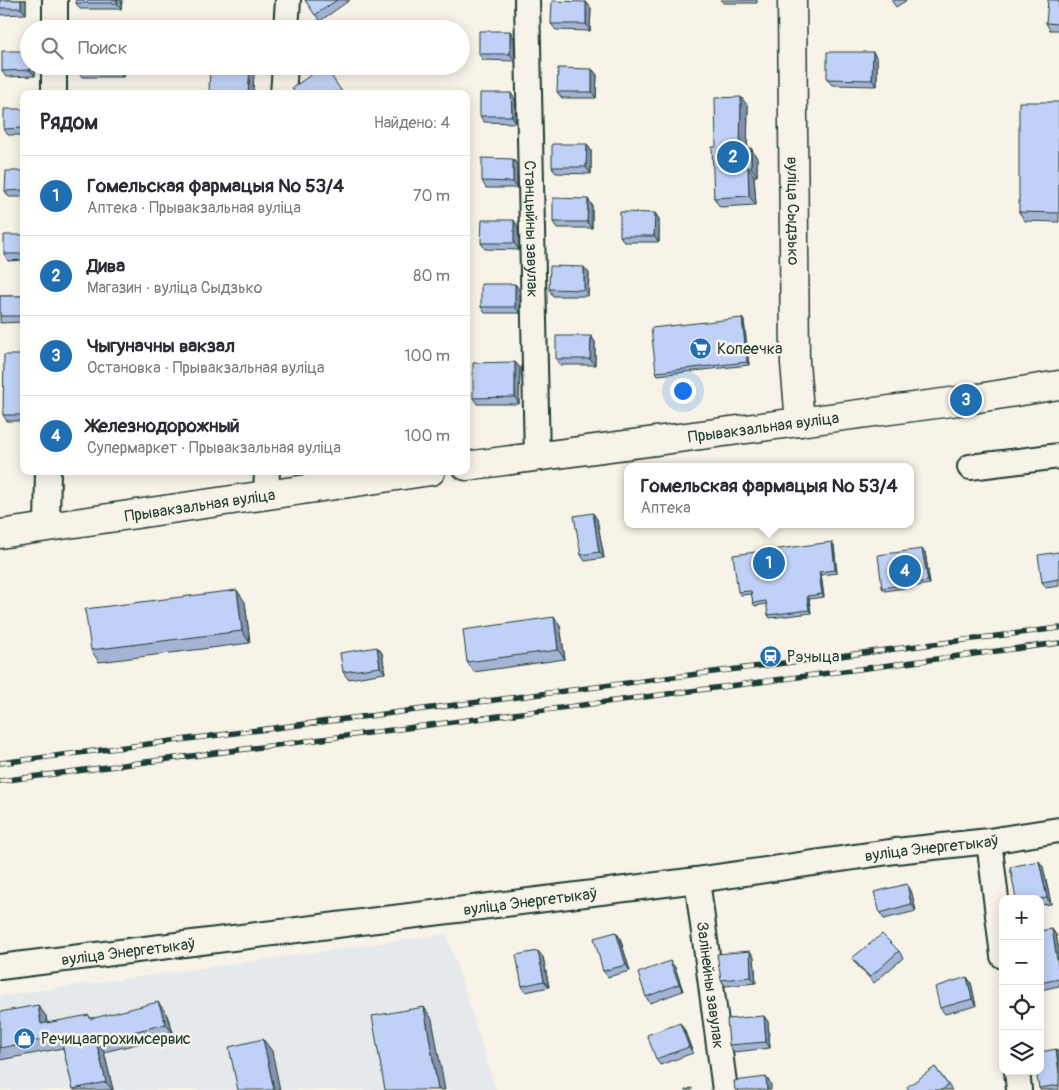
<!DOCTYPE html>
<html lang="ru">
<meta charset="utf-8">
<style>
body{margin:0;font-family:Pangolin,sans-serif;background:#f7f7f7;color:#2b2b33}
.controls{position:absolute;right:15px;bottom:15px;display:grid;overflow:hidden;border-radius:10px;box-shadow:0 2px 12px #0003}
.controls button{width:45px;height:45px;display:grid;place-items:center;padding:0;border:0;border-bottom:1px solid #e1e1e2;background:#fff;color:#2b2b33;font:25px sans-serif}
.you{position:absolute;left:682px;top:390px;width:18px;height:18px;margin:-12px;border:4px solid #fff;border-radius:50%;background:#1a73e8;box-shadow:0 0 0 8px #1a73e833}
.badge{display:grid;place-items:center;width:32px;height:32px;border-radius:50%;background:#1f6fb2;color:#fff;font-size:16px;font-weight:700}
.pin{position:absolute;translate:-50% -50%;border:2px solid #fff;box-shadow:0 1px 5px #0006}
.popup{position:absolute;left:624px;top:463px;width:290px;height:65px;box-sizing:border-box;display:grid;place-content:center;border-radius:10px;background:#fff;filter:drop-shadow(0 1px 4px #0005);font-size:16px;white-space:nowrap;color:#7c7c81}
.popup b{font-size:19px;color:#2b2b33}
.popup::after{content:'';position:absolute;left:50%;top:100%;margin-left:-10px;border:10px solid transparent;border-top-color:#fff}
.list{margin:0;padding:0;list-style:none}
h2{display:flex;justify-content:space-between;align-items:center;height:65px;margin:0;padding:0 20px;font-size:21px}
h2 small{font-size:16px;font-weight:400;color:#7c7c81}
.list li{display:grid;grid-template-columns:32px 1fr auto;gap:15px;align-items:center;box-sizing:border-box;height:80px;padding:0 20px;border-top:1px solid #e1e1e2}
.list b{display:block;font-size:19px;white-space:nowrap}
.list p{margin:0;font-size:16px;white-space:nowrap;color:#7c7c81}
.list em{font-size:16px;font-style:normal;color:#7c7c81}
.icon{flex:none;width:28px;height:28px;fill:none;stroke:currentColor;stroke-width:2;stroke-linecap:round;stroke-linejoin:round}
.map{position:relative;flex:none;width:1059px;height:1090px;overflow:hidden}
.search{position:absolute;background:#fff;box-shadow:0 2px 12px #0003;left:20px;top:20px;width:450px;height:55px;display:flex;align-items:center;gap:12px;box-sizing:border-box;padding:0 18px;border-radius:28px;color:#7c7c81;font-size:19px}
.panel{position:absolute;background:#fff;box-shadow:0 2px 12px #0003;left:20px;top:90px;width:450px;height:385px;border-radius:10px}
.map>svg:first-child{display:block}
.built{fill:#e6e9ec}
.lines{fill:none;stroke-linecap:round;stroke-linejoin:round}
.street-casing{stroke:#1f3d34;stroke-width:28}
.secondary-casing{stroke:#1f3d34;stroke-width:31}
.street{stroke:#f7f3e8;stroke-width:24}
.secondary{stroke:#f7f3e8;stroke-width:28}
.rail-casing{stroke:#1f3d34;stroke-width:5.5}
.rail{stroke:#f7f3e8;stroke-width:4;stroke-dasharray:11;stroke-linecap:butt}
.wall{fill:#a5b4d4;stroke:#1f3d34}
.shaded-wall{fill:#8692ad;stroke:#1f3d34}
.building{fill:#c0d1f7;stroke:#1f3d34}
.labels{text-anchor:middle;stroke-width:5;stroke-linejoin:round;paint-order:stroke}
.street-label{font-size:16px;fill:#1f3d34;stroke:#f7f3e8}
.poi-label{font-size:16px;fill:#1f3d34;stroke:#f7f3e8;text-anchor:start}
</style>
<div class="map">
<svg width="1059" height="1090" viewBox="0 0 1059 1090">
<rect width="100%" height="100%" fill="#f7f3e8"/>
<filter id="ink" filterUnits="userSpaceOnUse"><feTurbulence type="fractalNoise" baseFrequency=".02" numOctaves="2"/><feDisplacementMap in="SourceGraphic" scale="10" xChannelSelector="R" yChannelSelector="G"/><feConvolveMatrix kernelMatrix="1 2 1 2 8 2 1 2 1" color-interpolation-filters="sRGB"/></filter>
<g filter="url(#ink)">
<!-- built -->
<path class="built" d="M447 934 496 1090H0V996Z"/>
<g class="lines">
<defs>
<g id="street">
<path id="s1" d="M527 0 537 457"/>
<path d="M55 29V0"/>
<path d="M286 29 288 0"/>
<path d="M54 94V66"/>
<path d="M283 94 285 66"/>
<path d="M970 467 1059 456"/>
<path d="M266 496 267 471"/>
<path d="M47 527 48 471"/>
<path d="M989 841 1003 956"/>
<path id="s2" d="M697 880 725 1090"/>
<path id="s3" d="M0 967 697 880 896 851 989 841 1059 830"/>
<path d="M1017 1071 1019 1090"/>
</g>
<g id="secondary">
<path id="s4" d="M792 0 795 363 800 422"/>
<path id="s5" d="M466 466 966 400 1059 385"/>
<path id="s6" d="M0 534 431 471"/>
</g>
</defs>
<!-- street casing -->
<use href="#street" class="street-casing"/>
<!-- secondary casing -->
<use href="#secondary" class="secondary-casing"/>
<!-- street -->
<use href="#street" class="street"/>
<!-- secondary -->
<use href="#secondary" class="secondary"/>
<defs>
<path id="rail" d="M0 763 1059 628
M0 781 1059 643"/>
</defs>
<!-- rail casing -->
<use href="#rail" class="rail-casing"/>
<!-- rail -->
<use href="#rail" class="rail"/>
</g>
<!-- wall -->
<path class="wall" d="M0 0H26V14L0 15Z
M76 0H122L121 9H80L76 3Z
M305 0H350L320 21Z
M721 0H757V3H723Z
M891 0H907L896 7Z
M1059 0V30H1050L1046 23Z
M586 2 591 8 590 31 556 30 551 24Z
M510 31 514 38 515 61 483 60 479 54Z
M873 52 877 59V86L832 85 827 79Z
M29 66H35V76L6 77 2 71Z
M78 66H124L123 77H82L77 71Z
M592 69 597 75 596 98H562L557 92Z
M515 99 516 123 484 122 480 116Z
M1059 102V222L1025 221 1019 212Z
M748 106 747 149 757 158V176H754L756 205 720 207 714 198 716 147Z
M24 109V135H8L4 129Z
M587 144 591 151V174L556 173 552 167Z
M513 159 517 165V188H486L482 181Z
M24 171V197H9L5 191Z
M588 199 592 205V228H557L553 222Z
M655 213 659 219V242H624L620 236Z
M518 227 519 250 485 249 481 243Z
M24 235V260L8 261 4 254Z
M589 273 588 296H553L549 289Z
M515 284 520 291V313H485L481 307Z
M0 296H24V322L0 323Z
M742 318 744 321 749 365 658 375 656 372Z
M591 336 595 342V365H560L556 359Z
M24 355V421H7L3 415Z
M515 362 520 368 519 404H477L473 398Z
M597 519 604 558 585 561 581 555Z
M834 545 837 573 821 575 824 597 809 599 811 613 770 618 768 615 767 604 755 606 753 603 752 594 741 595 738 592Z
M922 549 925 552 930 584 885 591 882 588Z
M1059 552V586L1046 588 1042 582Z
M245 602 250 643 99 662 91 650Z
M560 626 565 659 474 672 467 662Z
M377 647 382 653 385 673 348 679 343 672Z
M1039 861 1043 867 1051 904 1040 905Z
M911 890 916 911 884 919 880 913Z
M1052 929 1056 935 1059 951V986L1040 990V931Z
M616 932 620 938 630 971 608 977 603 971Z
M899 951 903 958 874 983 856 964 852 958Z
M543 957 549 987 526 992 522 986Z
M754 957 756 983 725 986 721 980Z
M675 967 683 991 650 1003 646 997Z
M967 977 971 983 976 1006 945 1014 940 1008Z
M0 1012 46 1016 47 1023 91 1018 166 1013 174 1035 104 1052 113 1090H74L63 1048 0 1060Z
M764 1016 768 1022 770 1048 734 1052 729 1045Z
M684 1029 693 1053 660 1065 656 1059Z
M1059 1053V1090H1040L1039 1088Z
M935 1067 952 1090H909Z"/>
<!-- shaded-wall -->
<path class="shaded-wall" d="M21 0H26V14L21 8Z
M117 0H122L121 9 117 3Z
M586 2 591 8 590 31 586 24Z
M510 31 514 38 515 61 510 54Z
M873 52 877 59V86L872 80Z
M31 66H35V76L30 70Z
M119 66H124L123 77 119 71Z
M250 67 254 74 253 94H248Z
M592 69 597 75 596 98 592 92Z
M511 93 515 99 516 123 512 116Z
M741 97 748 106 747 158 740 149Z
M587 144 591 151V174L586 167Z
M751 148 757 158V176L751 167Z
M513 159 517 165V188L513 182Z
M748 167 754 176 756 205 749 196Z
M588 199 592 205V228L587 222Z
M655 213 659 219V242L654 236Z
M514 220 518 227 519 250 514 243Z
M584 267 589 273 588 296 584 290Z
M515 284 520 291V313L515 307Z
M742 318 744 321 749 365 747 362Z
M591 336 595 342V365L590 359Z
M515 362 520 368 519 404 515 397Z
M593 513 597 519 604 558 599 552Z
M832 542 834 545 837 573 835 570Z
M922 549 925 552 930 584 928 581Z
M819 572 821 575 824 597 822 594Z
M237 590 245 602 250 643 242 631Z
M807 596 809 599 811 613 809 610Z
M554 617 560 626 565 659 558 650Z
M377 647 382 653 385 673 380 667Z
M1039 861 1043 867 1051 904 1047 898Z
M907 884 911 890 916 911 911 904Z
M1052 929 1056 935 1059 951V971Z
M616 932 620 938 630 971 626 965Z
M538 951 543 957 549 987 544 981Z
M750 951 754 957 756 983 751 977Z
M670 961 675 967 683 991 679 984Z
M967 977 971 983 976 1006 972 999Z
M158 1002 166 1013 174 1035 166 1024Z
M38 1005 46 1016 49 1035 41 1024Z
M424 1007 432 1019 445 1090H438Z
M764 1016 768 1022 770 1048 766 1042Z
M680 1023 684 1029 693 1053 689 1047Z
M263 1039 272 1051 280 1090H274Z
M96 1041 104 1052 113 1090H112L106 1082Z
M1056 1049 1059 1053V1073Z
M766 1077 771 1084V1090H767Z"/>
<!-- building -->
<path class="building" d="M0 0H21V8H0Z
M76 0H117V3H76Z
M305 0H337L315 15Z
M1048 0H1059V24L1046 23Z
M552 1 586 2V24H551Z
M479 31H510V54H479Z
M2 51H29V66H31L30 70 2 71Z
M827 52H873L872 80 827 79Z
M78 66H119V71H77Z
M210 66H231L250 67 248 94H209Z
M324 66H325L342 92 340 94H297L292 88Z
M558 68 592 69V92H557Z
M480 93H511L512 116H480Z
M741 97 740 149 751 148V167H748L749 196 714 198 712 147H716L715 98Z
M1019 102H1059V213L1019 212Z
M4 109H24V128L4 129Z
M552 144H587L586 167H552Z
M482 158 513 159V182L482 181Z
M6 171H24V190L5 191Z
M553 198 588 199 587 222H553Z
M620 212 655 213 654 236H620Z
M482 220H514V243H481Z
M4 235H24V254H4Z
M550 266 584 267V290L549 289Z
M481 284H515V307H481Z
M0 296H24V316H0Z
M742 318 747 362 656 372 651 328Z
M556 336H591L590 359H556Z
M4 355H24V415H3Z
M515 362V397L473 398V363Z
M593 513 599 552 581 555 574 516Z
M832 542 835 570 819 572 822 594 807 596 809 610 768 615 766 601 753 603 751 591 738 592 733 555Z
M922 549 928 581 882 588 878 555Z
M1059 552V579L1042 582 1038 555Z
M237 590 242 631 91 650 85 609Z
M554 617 558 650 467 662 463 630Z
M377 647 380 667 343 672 340 653Z
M1039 861 1047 898 1039 899H1016L1010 867Z
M907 884 911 904 880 913 874 892Z
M1052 929 1059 971V979L1040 983V931Z
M616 932 626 965 603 971 594 938Z
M882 934 899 951 870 977 852 958Z
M538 951 544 981 522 986 516 955Z
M750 951 751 977 721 980 717 954Z
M670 961 679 984 646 997 638 973Z
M967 977 972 999 940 1008 935 987Z
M158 1002 166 1024 96 1041 106 1082 73 1089 60 1036 0 1048V1012L38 1005 41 1024 89 1015 90 1019Z
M424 1007 438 1090H385L372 1016Z
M764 1016 766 1042 729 1045 727 1019Z
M680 1023 689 1047 656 1059 647 1035Z
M263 1039 274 1090H238L229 1047Z
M1056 1049 1059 1073V1085L1039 1088 1036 1071H1040V1052Z
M935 1067 948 1085 942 1090H909L907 1087Z
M766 1077 767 1090H735L734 1081Z
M692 1088V1090H685Z"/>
</g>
<!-- icons -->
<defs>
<symbol id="supermarket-disc" viewBox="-11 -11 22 22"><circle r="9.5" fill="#1f6fb2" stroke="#f7f3e8"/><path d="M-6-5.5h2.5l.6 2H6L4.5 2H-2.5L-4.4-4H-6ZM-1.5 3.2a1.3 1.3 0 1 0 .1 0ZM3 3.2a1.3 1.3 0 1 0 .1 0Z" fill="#fff"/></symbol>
<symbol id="station-disc" viewBox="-11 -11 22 22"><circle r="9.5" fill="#1f6fb2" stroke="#f7f3e8"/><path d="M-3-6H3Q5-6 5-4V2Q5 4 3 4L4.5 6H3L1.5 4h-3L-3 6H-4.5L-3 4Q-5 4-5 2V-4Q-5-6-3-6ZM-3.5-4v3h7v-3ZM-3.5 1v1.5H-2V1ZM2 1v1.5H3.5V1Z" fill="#fff"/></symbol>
<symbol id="shop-disc" viewBox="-11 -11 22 22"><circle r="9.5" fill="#1f6fb2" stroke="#f7f3e8"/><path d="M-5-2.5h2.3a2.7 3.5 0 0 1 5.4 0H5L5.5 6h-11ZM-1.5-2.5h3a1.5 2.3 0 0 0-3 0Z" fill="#fff"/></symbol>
</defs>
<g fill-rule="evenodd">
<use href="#supermarket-disc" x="688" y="336" width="25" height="25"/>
<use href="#station-disc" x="758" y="644" width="25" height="25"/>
<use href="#shop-disc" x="12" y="1026" width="25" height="25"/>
</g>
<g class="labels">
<!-- street labels -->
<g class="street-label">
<text dy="6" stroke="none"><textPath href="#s4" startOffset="211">вуліца Сыдзько</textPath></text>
<text dy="6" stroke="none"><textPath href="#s1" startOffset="229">Станцыйны завулак</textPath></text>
<text dy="6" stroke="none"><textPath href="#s5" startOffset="300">Прывакзальная вуліца</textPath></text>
<text dy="6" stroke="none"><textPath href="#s6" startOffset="202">Прывакзальная вуліца</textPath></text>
<text dy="6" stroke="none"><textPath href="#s3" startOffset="939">вуліца Энергетыкаў</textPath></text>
<text dy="6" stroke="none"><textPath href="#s3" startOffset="534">вуліца Энергетыкаў</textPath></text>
<text dy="6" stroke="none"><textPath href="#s3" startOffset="129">вуліца Энергетыкаў</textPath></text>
<text dy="6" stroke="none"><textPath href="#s2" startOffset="106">Залінейны завулак</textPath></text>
</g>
<!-- poi labels -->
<g class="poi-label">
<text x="717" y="354">Копеечка</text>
<text x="787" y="662">Рэчыца</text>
<text x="41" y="1044">Речицаагрохимсервис</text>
</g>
</g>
</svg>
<div class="controls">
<button>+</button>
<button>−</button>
<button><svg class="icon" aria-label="locate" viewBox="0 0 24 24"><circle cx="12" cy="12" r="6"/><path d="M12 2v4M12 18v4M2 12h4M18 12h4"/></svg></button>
<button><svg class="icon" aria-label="layers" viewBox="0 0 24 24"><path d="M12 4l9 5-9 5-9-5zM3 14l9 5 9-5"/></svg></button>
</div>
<div class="you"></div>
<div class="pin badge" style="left:769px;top:563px">1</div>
<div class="popup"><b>Гомельская фармацыя № 53/4</b>Аптека</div>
<div class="pin badge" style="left:733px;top:157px">2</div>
<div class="pin badge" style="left:966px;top:400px">3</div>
<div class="pin badge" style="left:905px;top:571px">4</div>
<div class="search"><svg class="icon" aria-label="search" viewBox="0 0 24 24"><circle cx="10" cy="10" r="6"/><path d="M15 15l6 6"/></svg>Поиск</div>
<section class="panel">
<h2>Рядом<small>Найдено: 4</small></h2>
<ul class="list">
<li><span class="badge">1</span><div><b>Гомельская фармацыя № 53/4</b><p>Аптека · Прывакзальная вуліца</p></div><em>70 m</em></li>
<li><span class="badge">2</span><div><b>Дива</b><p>Магазин · вуліца Сыдзько</p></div><em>80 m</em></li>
<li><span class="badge">3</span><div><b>Чыгуначны вакзал</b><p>Остановка · Прывакзальная вуліца</p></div><em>100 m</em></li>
<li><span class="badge">4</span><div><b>Железнодорожный</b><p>Супермаркет · Прывакзальная вуліца</p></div><em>100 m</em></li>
</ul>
</section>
</div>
